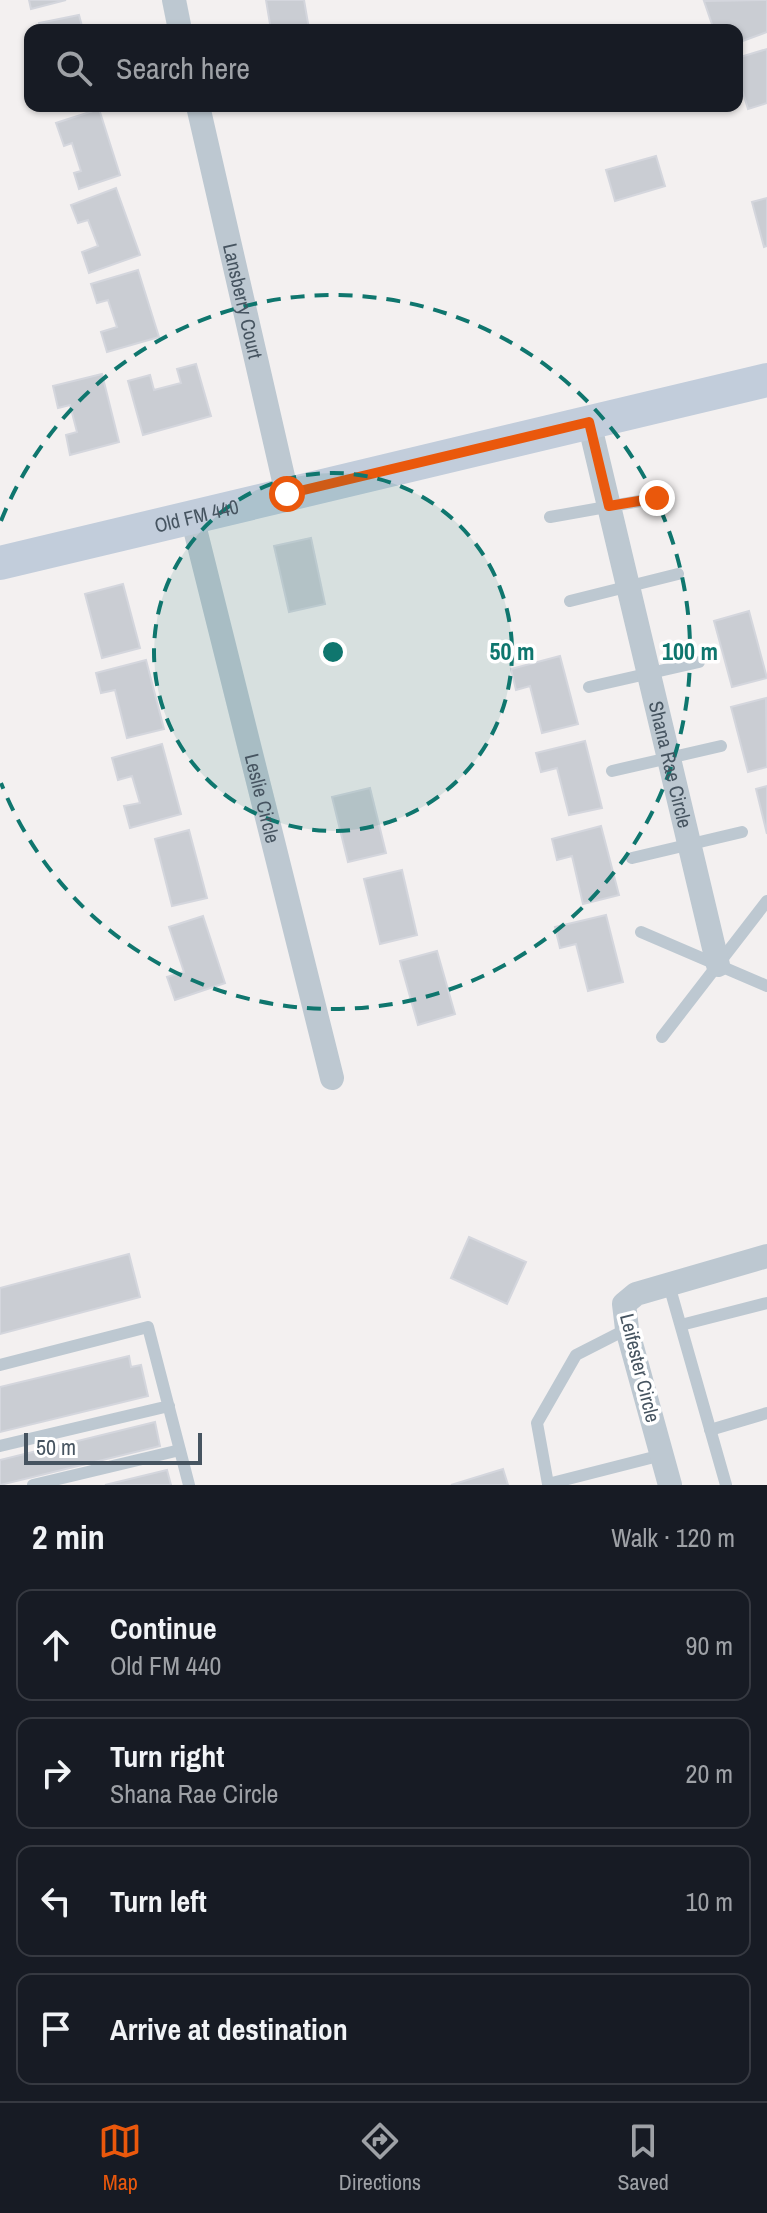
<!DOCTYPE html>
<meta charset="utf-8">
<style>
body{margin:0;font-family:"Archivo Narrow",sans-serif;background:#20242c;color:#f1f3f6}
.scale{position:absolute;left:24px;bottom:20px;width:178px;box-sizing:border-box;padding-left:8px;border:4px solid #465460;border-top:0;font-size:22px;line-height:28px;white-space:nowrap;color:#465460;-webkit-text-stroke:6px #fff;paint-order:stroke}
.stop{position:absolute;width:24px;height:24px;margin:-18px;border:6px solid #ea580c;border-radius:50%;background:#fff}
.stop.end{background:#ea580c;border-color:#fff;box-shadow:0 2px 8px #0008}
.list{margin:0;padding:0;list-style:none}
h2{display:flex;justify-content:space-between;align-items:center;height:104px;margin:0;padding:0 32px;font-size:34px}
h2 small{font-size:26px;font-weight:400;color:#9ea1a6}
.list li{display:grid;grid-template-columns:52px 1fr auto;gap:24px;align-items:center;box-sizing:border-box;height:112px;margin:0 16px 16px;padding:0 16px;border:2px solid #363941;border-radius:16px}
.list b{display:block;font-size:30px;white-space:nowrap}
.list p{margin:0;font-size:26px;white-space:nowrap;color:#9ea1a6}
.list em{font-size:26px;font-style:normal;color:#9ea1a6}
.icon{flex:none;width:44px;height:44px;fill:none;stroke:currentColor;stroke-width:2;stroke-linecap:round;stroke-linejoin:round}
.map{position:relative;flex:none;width:767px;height:1485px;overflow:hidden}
.search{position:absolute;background:#171b24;box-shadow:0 2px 6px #0004;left:24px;right:24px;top:24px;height:88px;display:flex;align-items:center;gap:20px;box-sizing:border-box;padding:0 28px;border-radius:16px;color:#9ea1a6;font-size:30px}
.sheet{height:616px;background:#171b24}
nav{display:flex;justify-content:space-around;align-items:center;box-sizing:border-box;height:112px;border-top:2px solid #363941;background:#171b24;font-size:22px;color:#9ea1a6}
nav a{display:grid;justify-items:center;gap:4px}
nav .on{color:#ea580c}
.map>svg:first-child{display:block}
.building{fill:#cacdd3;stroke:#d4d6dd;stroke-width:2}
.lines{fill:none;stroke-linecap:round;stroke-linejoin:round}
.lane{stroke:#bdc8d1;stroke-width:12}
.street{stroke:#bdc8d1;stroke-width:24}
.secondary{stroke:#c2cddb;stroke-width:34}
.route{stroke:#ea580c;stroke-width:10}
.ring{fill:none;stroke:#0f766e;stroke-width:4;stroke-dasharray:14 10}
.labels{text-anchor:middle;stroke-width:7;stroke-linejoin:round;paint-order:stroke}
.street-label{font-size:20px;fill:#465460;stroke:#fff}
.centre{fill:#0f766e;stroke:#fff;stroke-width:4}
.ring-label{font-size:24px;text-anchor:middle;font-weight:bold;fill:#0f766e;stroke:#fff;stroke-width:7;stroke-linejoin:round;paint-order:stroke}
</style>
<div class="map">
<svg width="767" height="1485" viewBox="0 0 767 1485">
<rect width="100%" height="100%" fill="#f3f0f0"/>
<!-- building -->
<path class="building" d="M29 0H66L31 9Z
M266 0H304L309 29 271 30Z
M767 0V32L737 43V30H714L704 1Z
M79 15 83 30H40L39 23Z
M767 49V103L748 109 737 74V58Z
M99 109 120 175 79 189 74 173 81 171 72 143 64 146 56 123Z
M656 156 665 186 615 201 606 170Z
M116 188 140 255 89 273 82 252 98 246 88 220 78 223 71 205Z
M767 198V246L764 247 752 202Z
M138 270 159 337 107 352 101 332 117 327 108 300 97 303 91 284Z
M196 364 211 416 143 435 128 381 150 375 154 390 181 383 177 369Z
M102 374 119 442 70 455 66 435 77 432 70 405 58 408 53 386Z
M311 538 325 604 289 612 274 546Z
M123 584 140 648 102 658 85 594Z
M749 611 767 678 732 687 714 621Z
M560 656 578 724 542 733 530 686 516 690 511 669Z
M146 660 164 729 127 738 115 690 101 693 96 673Z
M766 698 767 767 748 772 731 707Z
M585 741 602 808 569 815 557 768 541 772 536 753Z
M162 744 181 814 130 828 124 806 140 803 132 776 118 780 112 758Z
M767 786V834L756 789Z
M370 788 386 853 348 862 332 797Z
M601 826 619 895 583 904 572 856 557 860 552 839Z
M189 830 207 898 172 906 155 839Z
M402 870 417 935 380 944 364 879Z
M606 915 623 982 588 991 576 944 560 948 555 927Z
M203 916 225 983 175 1000 167 977 184 972 169 927Z
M437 951 455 1014 418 1025 400 961Z
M469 1237 526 1262 507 1304 451 1278Z
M129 1254 140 1297 0 1334V1288Z
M129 1356 131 1367 141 1365 148 1396 0 1432V1387Z
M155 1422 160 1446 0 1485V1460Z
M503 1469 508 1485H451Z
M167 1470 171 1485H105Z"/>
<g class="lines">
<!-- lane -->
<path class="lane" d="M550 517 657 498
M570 601 678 574
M589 687 699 662
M612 771 721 746
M632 858 742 832
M641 932 767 986
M662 1037 767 901
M669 1285 726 1485
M681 1325 767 1303
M627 1329 576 1355 537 1423 548 1484 662 1455
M0 1365 148 1327 189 1485
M710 1430 767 1413
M0 1446 169 1406
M33 1485 180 1450"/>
<!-- street -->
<g class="street">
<path d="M174 0 180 30"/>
<path id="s1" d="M198 106 287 494"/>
<path id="s2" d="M589 422 718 965"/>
<path id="s3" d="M192 517 332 1078"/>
<path d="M670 1485 627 1329 624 1304 636 1294 767 1256"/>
</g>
<!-- secondary -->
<path class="secondary" id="s4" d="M0 563 767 380"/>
</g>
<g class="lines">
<!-- route -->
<path class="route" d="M287 494 589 422 609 506 657 498"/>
</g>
<!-- distance rings -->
<circle cx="333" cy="652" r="179" fill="#0f766e" fill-opacity=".12"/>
<g class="ring">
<circle cx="333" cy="652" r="179"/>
<path d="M1 521A357 357 0 1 1 1 783"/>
</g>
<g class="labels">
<!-- street labels -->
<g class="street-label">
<text dy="7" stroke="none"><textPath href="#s1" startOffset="200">Lansberry Court</textPath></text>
<text dy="7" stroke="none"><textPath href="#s4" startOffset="202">Old FM 440</textPath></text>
<text dy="7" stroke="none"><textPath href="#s2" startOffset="352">Shana Rae Circle</textPath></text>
<text dy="7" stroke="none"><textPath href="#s3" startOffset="290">Leslie Circle</textPath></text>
<text transform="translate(640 1368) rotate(76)" y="7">Leifester Circle</text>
</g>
</g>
<circle cx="333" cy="652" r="12" class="centre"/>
<g class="ring-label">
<text x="512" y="660">50 m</text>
<text x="690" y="660">100 m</text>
</g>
</svg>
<div class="scale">50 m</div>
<div class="stop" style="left:287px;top:494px"></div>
<div class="stop end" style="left:657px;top:498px"></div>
<div class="search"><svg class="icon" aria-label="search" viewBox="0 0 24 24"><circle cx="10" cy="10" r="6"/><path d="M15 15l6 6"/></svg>Search here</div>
</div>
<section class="sheet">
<h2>2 min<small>Walk · 120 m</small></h2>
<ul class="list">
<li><svg class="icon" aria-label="ahead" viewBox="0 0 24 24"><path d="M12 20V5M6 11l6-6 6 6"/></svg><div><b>Continue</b><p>Old FM 440</p></div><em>90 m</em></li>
<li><svg class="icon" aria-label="right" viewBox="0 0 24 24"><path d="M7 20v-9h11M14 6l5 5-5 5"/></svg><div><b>Turn right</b><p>Shana Rae Circle</p></div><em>20 m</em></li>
<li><svg class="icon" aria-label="left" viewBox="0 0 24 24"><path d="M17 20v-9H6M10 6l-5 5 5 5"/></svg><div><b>Turn left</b></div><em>10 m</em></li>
<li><svg class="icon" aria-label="arrive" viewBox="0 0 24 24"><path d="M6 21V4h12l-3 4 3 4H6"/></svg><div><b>Arrive at destination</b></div></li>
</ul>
</section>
<nav>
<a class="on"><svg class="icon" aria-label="map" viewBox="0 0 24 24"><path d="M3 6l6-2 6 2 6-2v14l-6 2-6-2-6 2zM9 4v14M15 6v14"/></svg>Map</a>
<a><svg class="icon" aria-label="directions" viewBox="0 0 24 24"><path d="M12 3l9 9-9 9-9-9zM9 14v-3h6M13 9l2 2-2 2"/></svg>Directions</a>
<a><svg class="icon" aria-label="saved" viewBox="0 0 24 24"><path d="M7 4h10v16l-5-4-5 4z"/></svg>Saved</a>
</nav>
